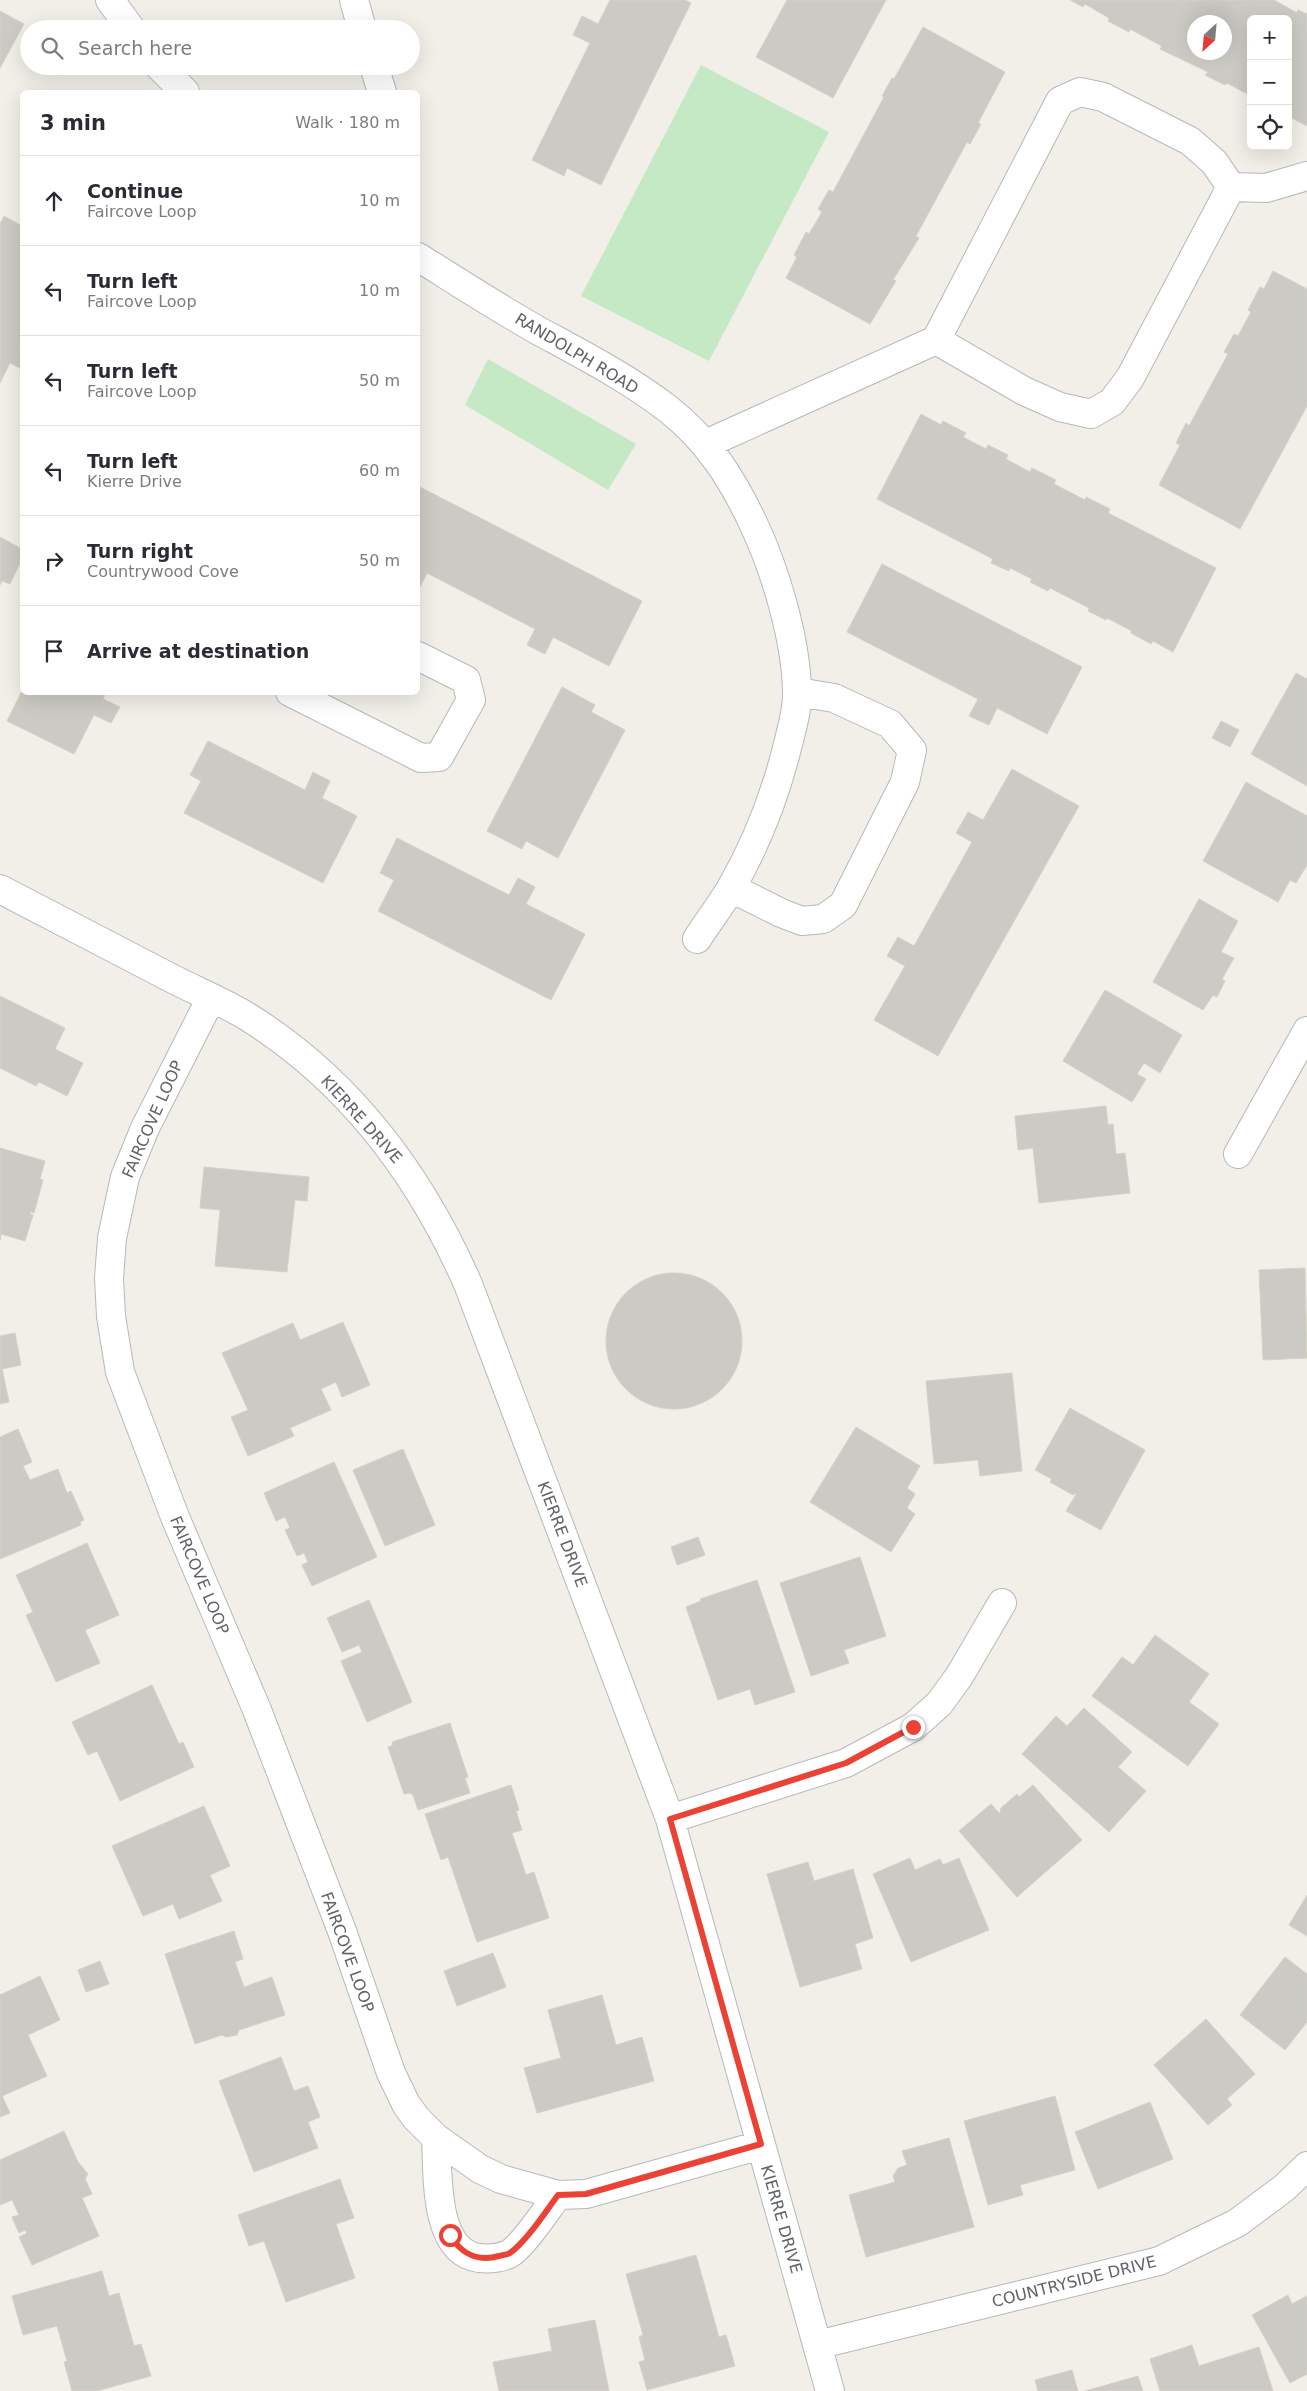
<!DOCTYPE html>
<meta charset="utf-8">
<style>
body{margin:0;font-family:"DejaVu Sans",sans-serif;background:#f2f2f3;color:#2b2b33}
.controls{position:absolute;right:15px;top:15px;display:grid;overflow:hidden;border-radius:8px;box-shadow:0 5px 20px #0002}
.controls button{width:45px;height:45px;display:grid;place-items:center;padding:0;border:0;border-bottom:1px solid #e1e1e2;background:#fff;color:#2b2b33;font:25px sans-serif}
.compass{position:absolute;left:1187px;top:15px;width:45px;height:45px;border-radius:50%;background:#fff;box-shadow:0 5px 20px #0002;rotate:206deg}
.stop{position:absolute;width:15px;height:15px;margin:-11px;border:4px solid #ea4335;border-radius:50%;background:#fff}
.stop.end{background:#ea4335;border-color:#fff;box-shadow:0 1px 5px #0008}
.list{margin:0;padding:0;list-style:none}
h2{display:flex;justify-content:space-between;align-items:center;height:65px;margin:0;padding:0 20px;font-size:21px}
h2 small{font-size:16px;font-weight:400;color:#7c7c81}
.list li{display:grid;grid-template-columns:32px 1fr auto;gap:15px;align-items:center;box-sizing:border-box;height:90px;padding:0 20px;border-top:1px solid #e1e1e2}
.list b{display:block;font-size:19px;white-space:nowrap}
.list p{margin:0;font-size:16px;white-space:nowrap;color:#7c7c81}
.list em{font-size:16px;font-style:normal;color:#7c7c81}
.icon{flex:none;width:28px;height:28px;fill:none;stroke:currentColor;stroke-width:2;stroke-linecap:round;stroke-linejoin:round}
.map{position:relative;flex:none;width:1307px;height:2391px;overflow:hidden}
.search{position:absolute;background:#fff;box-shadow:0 5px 20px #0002;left:20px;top:20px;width:400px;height:55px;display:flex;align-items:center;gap:12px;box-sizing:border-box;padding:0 18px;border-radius:28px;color:#7c7c81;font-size:19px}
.panel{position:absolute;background:#fff;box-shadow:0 5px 20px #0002;left:20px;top:90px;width:400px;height:605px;border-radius:8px}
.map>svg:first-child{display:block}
.green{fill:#c5e8c5}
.building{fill:#cccac5;stroke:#d6d1c6;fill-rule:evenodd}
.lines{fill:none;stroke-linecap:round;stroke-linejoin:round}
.minor-casing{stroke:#b5b8bc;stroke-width:30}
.minor{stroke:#fff;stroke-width:28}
.route{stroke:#ea4335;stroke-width:6}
.labels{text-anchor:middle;stroke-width:5;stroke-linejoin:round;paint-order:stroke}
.street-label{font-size:16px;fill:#5f6368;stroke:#fff}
</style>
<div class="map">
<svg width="1307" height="2391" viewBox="0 0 1307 2391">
<rect width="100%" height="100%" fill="#f1efe8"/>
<!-- green -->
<path class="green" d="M701 65 829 132 709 361 581 296Z
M488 359 636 444 608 490 465 405Z"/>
<!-- building -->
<path class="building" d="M610 0H685L691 3 601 185 567 168 564 176 532 160 590 43 573 35 582 16 598 24Z
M787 0H886L833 98 756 57Z
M1070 0H1274L1297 13 1298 10 1307 14V126L1288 116V19H1251V96L1227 83 1225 85 1205 75 1208 72 1160 49 1162 46 1130 29 1129 32 1108 21 1109 18 1085 4 1083 7ZM1194 22H1224V52H1194Z
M0 11 24 24 0 68Z
M923 27 1005 72 978 123 981 124 970 144 967 142 916 236 919 238 893 280 896 281 870 324 786 278 797 257 794 255 806 232 809 234 822 212 818 209 829 190 833 192 884 97 882 96 892 78 894 79Z
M4 216 22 226V341L19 347 22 348V369L10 363 0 383V224Z
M1273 271 1307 289V406L1240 529 1159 485 1180 445 1176 443 1186 423 1189 426 1228 354 1224 352 1234 334 1238 336 1251 312 1248 310 1260 287 1264 289Z
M921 414 941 425 943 421 966 433 963 437 986 449 988 445 1008 455 1006 459 1030 472 1032 468 1056 480 1054 484 1085 500 1086 497 1110 509 1108 513 1216 568 1173 652 1153 641 1151 644 1131 633 1132 631 1107 618 1106 620 1088 611 1089 608 1050 588 1048 591 1030 582 1032 579 1010 568 1009 571 991 563 993 559 877 499Z
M418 486 642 601 609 666 553 637 545 654 527 645 535 629 427 573 419 589 418 588Z
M0 537 22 549V559L10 584 2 581 0 585Z
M882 564 1082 667 1047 734 997 708 989 725 969 716 978 699 847 632Z
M1296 673 1307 679V786L1251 754Z
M562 687 595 705 591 712 625 730 558 858 526 841 522 849 487 831Z
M22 691V692H106L103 699 120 707 111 723 94 715 74 754 7 721Z
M1221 721 1239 730 1230 747 1212 738Z
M208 741 305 790 313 772 330 781 322 798 357 816 323 883 184 813 201 781 190 775Z
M1012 769 1079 806 938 1056 874 1020 905 966 887 956 898 937 914 946 972 842 956 833 968 812 983 820Z
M1246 782 1307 816V865L1296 883 1290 880 1278 902 1203 861Z
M397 838 509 895 518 878 535 887 526 904 585 934 551 1000 378 911 394 880 380 873Z
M1199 899 1238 921 1221 952 1234 958 1222 979 1225 981 1217 997 1213 995 1203 1010 1153 982Z
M1105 990 1182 1035 1160 1073 1144 1063 1137 1074 1146 1079 1132 1102 1063 1061Z
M0 996 65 1028 55 1049 83 1063 67 1096 39 1082 36 1086 0 1068Z
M1106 1106 1108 1125 1113 1124 1116 1154 1125 1153 1130 1193 1039 1203 1033 1148 1018 1150 1015 1116Z
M0 1148 45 1161 40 1179 43 1180 34 1213 31 1212 30 1214 33 1215 25 1241 1 1234 0 1240Z
M204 1167 309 1177 307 1201 295 1200 287 1272 215 1266 220 1210 200 1208Z
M1305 1268 1307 1358 1263 1360 1259 1270Z
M606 1341a68 68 0 1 1 136 0a68 68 0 1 1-136 0Z
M343 1322 370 1385 342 1397 336 1382 321 1389 331 1410 290 1428 294 1436 248 1456 231 1417 248 1410 222 1353 293 1323 300 1340Z
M15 1333 21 1365 2 1369 9 1402 0 1404V1336Z
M1012 1373 1022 1471 980 1476 978 1460 934 1464 926 1381Z
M1070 1408 1145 1450 1101 1530 1066 1511 1077 1493 1073 1495 1050 1482 1052 1479 1035 1470Z
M856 1427 920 1466 907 1488 915 1494 907 1508 915 1514 891 1552 810 1502Z
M18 1429 32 1462 23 1466 30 1480 58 1469 67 1493 71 1491 84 1520 80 1522 81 1525 0 1559V1437Z
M403 1449 435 1525 385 1546 353 1470Z
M334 1462 377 1557 312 1586 302 1565 308 1562 304 1553 297 1556 285 1530 290 1528 285 1517 276 1521 264 1493Z
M698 1537 705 1555 677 1565 671 1547Z
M87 1543 119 1615 85 1630 100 1663 56 1682 26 1615 33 1612 16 1575Z
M860 1557 886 1636 844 1650 849 1663 811 1676 780 1583Z
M757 1580 795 1692 755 1705 750 1689 718 1700 686 1607 701 1601 700 1599Z
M369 1600 412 1702 367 1722 341 1661 362 1652 359 1645 342 1652 327 1618Z
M1155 1635 1209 1674 1189 1702 1219 1724 1188 1766 1092 1696 1122 1657 1133 1665Z
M152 1685 179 1744 183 1742 194 1767 120 1801 97 1751 88 1755 72 1722Z
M1084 1708 1132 1752 1118 1767 1146 1791 1109 1832 1022 1754 1056 1716 1067 1726Z
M450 1723 468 1777 465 1778 470 1793 418 1810 413 1795 410 1793 404 1794 388 1747 393 1745 392 1742Z
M511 1785 519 1810 516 1811 522 1830 512 1833 526 1875 534 1872 549 1918 477 1942 448 1857 441 1860 425 1814Z
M1033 1785 1082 1840 1017 1897 959 1831 991 1804 999 1813 1001 1811 1000 1809 1017 1794 1019 1797Z
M204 1806 230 1866 210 1875 222 1901 179 1919 173 1904 143 1916 112 1846Z
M910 1858 915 1870 940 1859 943 1865 959 1858 989 1930 911 1962 873 1874Z
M808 1862 814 1881 853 1869 873 1938 855 1944 862 1969 800 1987 767 1874Z
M1307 1895V1936L1289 1925Z
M234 1931 243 1959 235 1962 244 1987 272 1977 285 2015 239 2030 237 2035 226 2037 222 2035 195 2044 165 1954Z
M493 1953 506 1987 457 2006 444 1971Z
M1285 1957 1307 1974V2022L1285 2050 1240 2015Z
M100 1961 109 1984 86 1992 78 1970Z
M40 1976 60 2020 28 2035 47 2076 2 2096 10 2113 0 2117V1995Z
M602 1995 616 2045 642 2037 654 2081 537 2113 524 2068 561 2058 548 2010Z
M1206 2019 1255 2074 1227 2099 1232 2105 1208 2125 1154 2065Z
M281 2057 294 2091 308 2086 320 2117 308 2122 318 2148 254 2172 219 2081Z
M1055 2096 1075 2170 1020 2185 1023 2195 988 2205 964 2121Z
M1150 2102 1173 2159 1098 2189 1075 2132Z
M64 2131 78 2162 88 2174 85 2179 92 2194 82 2198 99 2236 32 2265 19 2237 27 2233 25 2230 19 2233 12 2217 19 2215 12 2200 0 2205V2160Z
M949 2138 974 2227 866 2257 849 2195 895 2182 893 2176 898 2168 907 2165 902 2151Z
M340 2179 354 2218 336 2224 355 2278 286 2302 264 2241 249 2246 238 2215Z
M696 2255 719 2337 726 2335 735 2366 647 2390 639 2362 645 2360 639 2337 643 2335 626 2274Z
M102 2271 109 2296 119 2293 134 2346 141 2344 151 2376 97 2391H72L64 2362 67 2361 57 2326 23 2335 12 2296Z
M1288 2295 1292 2304 1307 2296V2374L1290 2383 1252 2315Z
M595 2320 609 2391H499L493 2362 552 2351 548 2329Z
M1192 2345 1199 2366 1259 2347 1273 2391H1160L1150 2359Z
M1072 2370 1078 2391H1038L1035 2380Z
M1138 2376 1143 2391H1085Z"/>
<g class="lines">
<defs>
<path id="minor" d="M110 0 131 29
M354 0 362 29
M159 66 185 92
M374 66 382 92
M418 257C458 282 498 308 539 331 583 355 628 378 668 409 708 440 733 480 754 525 776 572 796 640 797 691 798 709 792 727 788 744 776 793 757 843 731 888 721 905 708 922 697 939
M936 340 1024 391 1060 407 1091 414 1112 402 1130 378 1231 187
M706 444 936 340 1060 101 1080 92 1103 97 1190 141 1214 162 1231 187 1266 188 1307 176
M290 692 421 758 439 757 471 700 466 680 418 656
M731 888 781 913 802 921 823 919 843 905 905 782 912 750 890 724 834 698 798 692
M0 889C57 919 114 948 171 978 196 991 224 1002 248 1017 350 1081 420 1175 468 1284L670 1819 830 2391
M211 998 145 1128 125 1177 112 1238 109 1278 111 1316 120 1372 175 1517 257 1710 342 1931 391 2073 406 2104 416 2118 436 2138 480 2169 501 2179 558 2195 586 2194 761 2145
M1238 1154 1307 1031
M670 1819 846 1763 913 1727 939 1704 960 1675 1002 1603
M436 2138C438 2172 433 2252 479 2258 489 2259 500 2258 509 2254 523 2246 547 2209 558 2195
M817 2345 1159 2261 1237 2223 1284 2188 1307 2166"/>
</defs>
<!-- minor casing -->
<use href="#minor" class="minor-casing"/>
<!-- minor -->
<use href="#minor" class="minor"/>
</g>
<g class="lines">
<!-- route -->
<path class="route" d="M450 2235C461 2254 478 2262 499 2256 502 2255 507 2255 510 2253 526 2242 546 2211 558 2195L586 2194 761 2144 670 1819 846 1763 913 1727"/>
</g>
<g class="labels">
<!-- street labels -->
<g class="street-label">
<text transform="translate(577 353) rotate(31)" y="6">RANDOLPH ROAD</text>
<text transform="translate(152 1119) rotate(-66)" y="6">FAIRCOVE LOOP</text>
<text transform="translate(362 1119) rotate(48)" y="6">KIERRE DRIVE</text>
<text transform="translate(563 1534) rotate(69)" y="6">KIERRE DRIVE</text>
<text transform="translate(200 1575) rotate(67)" y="6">FAIRCOVE LOOP</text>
<text transform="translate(348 1952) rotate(70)" y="6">FAIRCOVE LOOP</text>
<text transform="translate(782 2219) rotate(74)" y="6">KIERRE DRIVE</text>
<text transform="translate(1074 2281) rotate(-14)" y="6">COUNTRYSIDE DRIVE</text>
</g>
</g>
</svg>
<div class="controls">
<button>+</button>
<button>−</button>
<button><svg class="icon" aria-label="locate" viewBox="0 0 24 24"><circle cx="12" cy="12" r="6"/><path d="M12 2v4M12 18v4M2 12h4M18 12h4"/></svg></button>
</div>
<svg class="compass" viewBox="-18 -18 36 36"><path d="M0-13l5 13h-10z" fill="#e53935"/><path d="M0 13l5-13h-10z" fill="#7c7c81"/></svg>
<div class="stop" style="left:450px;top:2235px"></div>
<div class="stop end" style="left:913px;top:1727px"></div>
<div class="search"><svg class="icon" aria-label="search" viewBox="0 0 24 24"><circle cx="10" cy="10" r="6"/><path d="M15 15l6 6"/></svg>Search here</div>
<section class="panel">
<h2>3 min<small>Walk · 180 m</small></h2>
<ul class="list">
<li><svg class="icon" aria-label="ahead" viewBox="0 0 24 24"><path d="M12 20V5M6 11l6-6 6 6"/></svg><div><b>Continue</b><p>Faircove Loop</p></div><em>10 m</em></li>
<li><svg class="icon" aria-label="left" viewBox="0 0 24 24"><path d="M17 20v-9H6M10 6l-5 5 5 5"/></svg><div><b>Turn left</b><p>Faircove Loop</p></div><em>10 m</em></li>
<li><svg class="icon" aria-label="left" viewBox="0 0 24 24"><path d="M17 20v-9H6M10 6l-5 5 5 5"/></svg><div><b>Turn left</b><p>Faircove Loop</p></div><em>50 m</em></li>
<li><svg class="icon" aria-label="left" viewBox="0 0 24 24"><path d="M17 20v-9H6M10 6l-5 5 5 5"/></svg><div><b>Turn left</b><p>Kierre Drive</p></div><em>60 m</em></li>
<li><svg class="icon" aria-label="right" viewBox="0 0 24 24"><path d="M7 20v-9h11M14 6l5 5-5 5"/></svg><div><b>Turn right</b><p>Countrywood Cove</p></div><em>50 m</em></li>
<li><svg class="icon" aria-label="arrive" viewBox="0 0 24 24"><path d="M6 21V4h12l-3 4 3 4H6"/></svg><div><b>Arrive at destination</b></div></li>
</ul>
</section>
</div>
